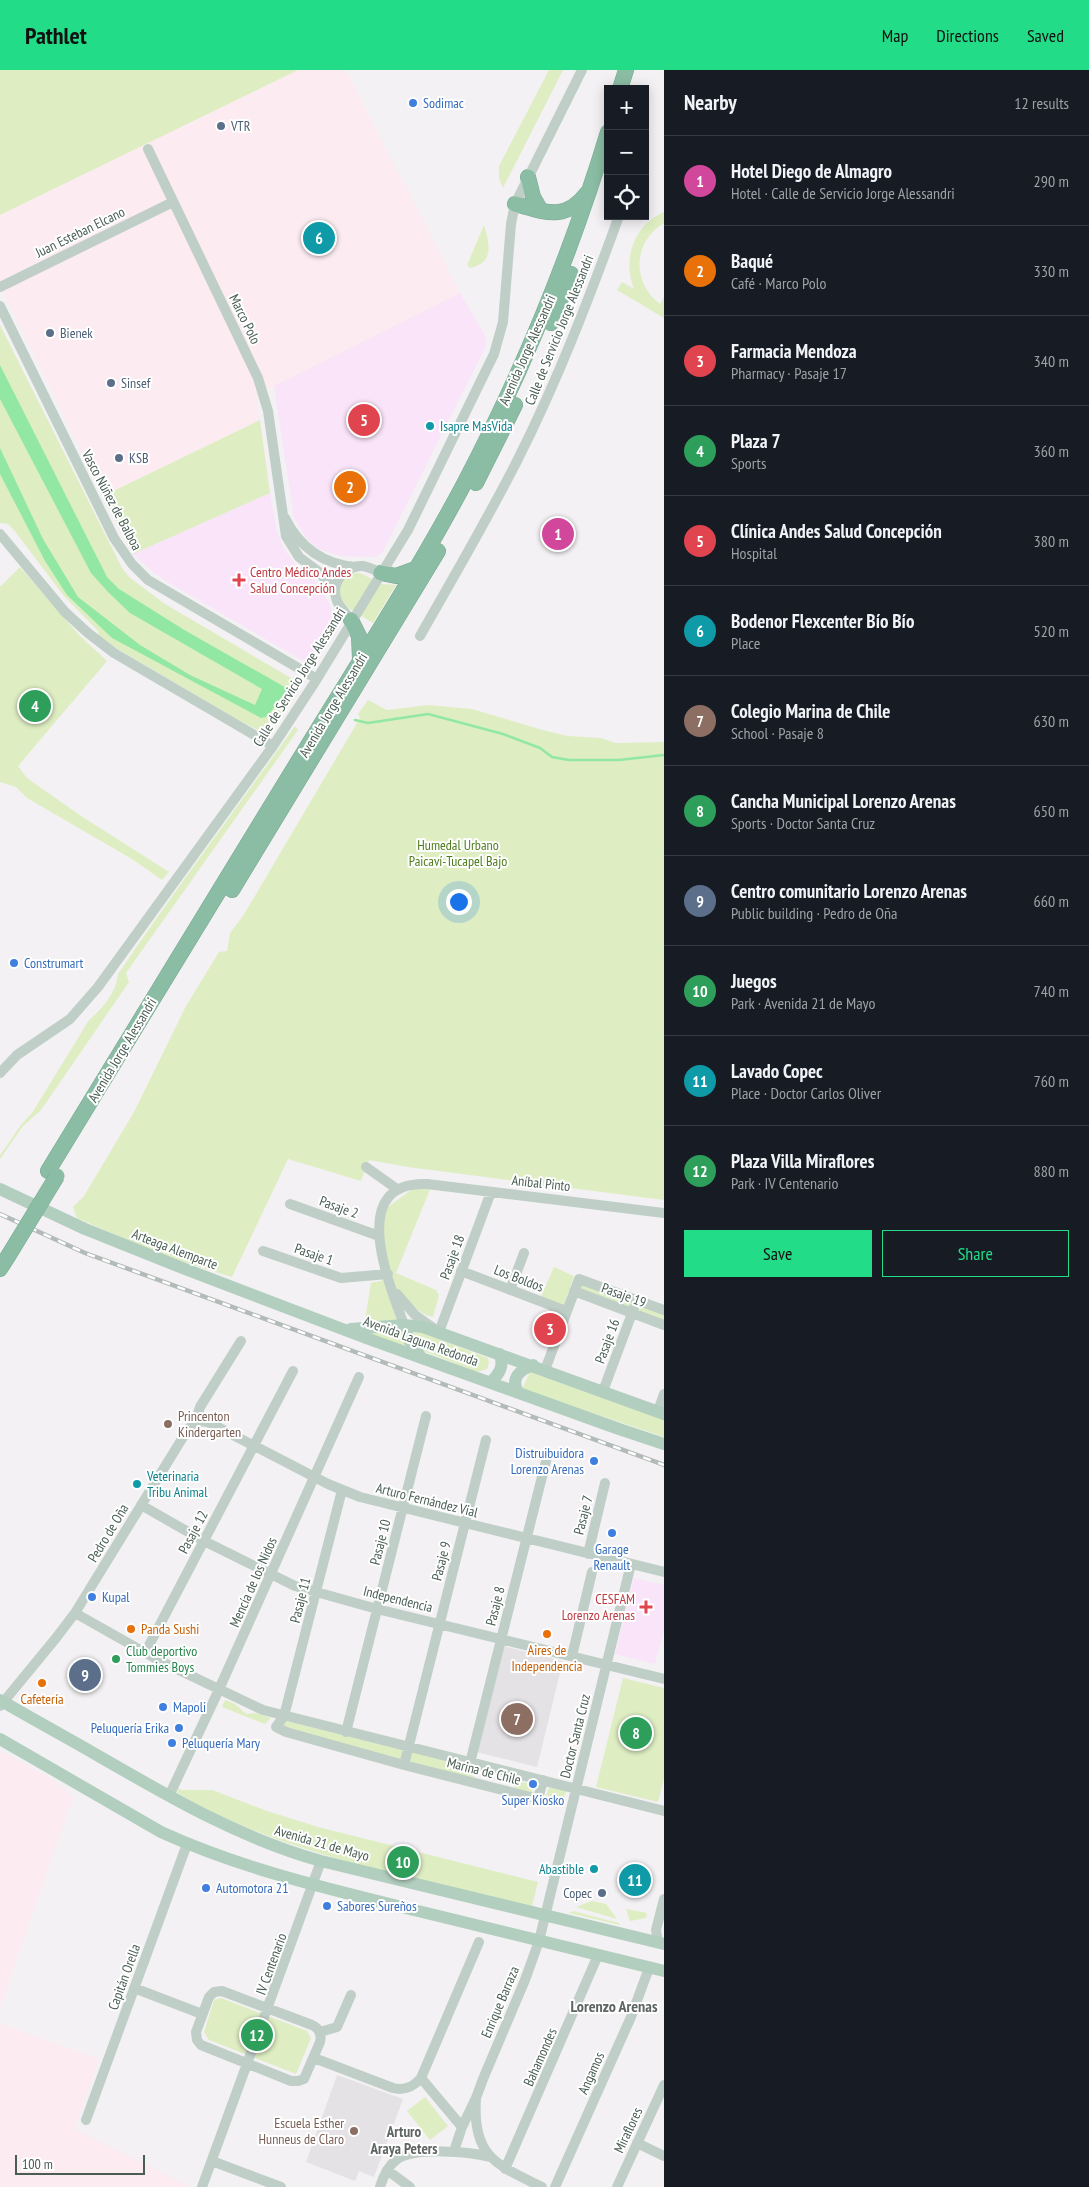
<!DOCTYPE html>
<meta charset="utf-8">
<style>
body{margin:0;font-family:"PT Sans Narrow",sans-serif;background:#20242c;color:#f1f3f6}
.controls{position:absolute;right:15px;top:15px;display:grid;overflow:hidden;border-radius:0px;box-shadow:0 2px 12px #0003}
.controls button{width:45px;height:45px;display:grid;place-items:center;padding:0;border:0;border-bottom:1px solid #363941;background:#171b24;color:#f1f3f6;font:25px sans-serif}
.scale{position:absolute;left:15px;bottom:12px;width:130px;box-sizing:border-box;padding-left:5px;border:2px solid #495d53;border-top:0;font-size:14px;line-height:18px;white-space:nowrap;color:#495d53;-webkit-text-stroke:4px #fff;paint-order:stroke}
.you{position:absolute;left:458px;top:831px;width:18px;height:18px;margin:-12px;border:4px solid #fff;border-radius:50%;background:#1a73e8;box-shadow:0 0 0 8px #1a73e833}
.badge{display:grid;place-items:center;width:32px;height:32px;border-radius:50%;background:#22dc87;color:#fff;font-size:16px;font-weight:700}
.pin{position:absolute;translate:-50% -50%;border:2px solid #fff;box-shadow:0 1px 5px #0006}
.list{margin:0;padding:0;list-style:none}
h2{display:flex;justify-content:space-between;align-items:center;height:65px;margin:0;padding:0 20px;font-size:21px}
h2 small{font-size:16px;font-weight:400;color:#9ea1a6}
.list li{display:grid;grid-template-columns:32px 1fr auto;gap:15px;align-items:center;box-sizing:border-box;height:90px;padding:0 20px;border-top:1px solid #363941}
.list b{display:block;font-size:19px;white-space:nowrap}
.list p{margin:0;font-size:16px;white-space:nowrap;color:#9ea1a6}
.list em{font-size:16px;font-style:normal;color:#9ea1a6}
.actions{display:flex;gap:10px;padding:15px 20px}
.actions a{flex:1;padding:11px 0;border:1px solid #22dc87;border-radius:0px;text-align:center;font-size:18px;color:#22dc87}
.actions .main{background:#22dc87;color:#111}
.icon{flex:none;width:28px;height:28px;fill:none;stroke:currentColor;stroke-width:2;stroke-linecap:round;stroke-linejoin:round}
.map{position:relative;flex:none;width:664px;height:2117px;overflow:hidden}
header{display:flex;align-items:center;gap:30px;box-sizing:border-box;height:70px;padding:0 25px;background:#22dc87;color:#111}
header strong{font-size:24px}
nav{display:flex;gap:28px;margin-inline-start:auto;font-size:18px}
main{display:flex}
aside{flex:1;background:#171b24}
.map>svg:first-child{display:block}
.commercial{fill:#fcecf1}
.education{fill:#e4e2e5}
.medical{fill:#fae4f9}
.green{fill:#deeec2}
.water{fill:#92e8a2}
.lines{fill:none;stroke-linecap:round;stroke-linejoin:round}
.stream{stroke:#92e8a2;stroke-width:2.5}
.highway-casing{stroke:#76a990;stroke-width:16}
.minor{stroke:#bfcfc7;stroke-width:10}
.major{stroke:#b2cebf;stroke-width:12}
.highway{stroke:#8bbda4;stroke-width:15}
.rail-casing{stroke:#b3bbb8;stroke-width:4.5}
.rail{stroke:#fff;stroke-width:2.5;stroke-dasharray:8;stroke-linecap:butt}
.highway-bridge-casing{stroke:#76a990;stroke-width:16;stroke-linecap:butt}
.highway-bridge{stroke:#8bbda4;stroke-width:15}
.shop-dot{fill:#3f7fe0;stroke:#fff;stroke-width:2}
.service-dot{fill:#5c6f8a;stroke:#fff;stroke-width:2}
.culture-dot{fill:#0f9aa8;stroke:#fff;stroke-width:2}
.health-dot{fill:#e0444e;stroke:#fff;stroke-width:2}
.education-dot{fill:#8d6e63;stroke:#fff;stroke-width:2}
.food-dot{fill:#e8710a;stroke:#fff;stroke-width:2}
.leisure-dot{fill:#2e9e5b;stroke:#fff;stroke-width:2}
.labels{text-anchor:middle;stroke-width:4;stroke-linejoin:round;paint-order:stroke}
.shop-label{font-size:14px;fill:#366cbe;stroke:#fff;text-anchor:start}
.service-label{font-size:14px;fill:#4e5e75;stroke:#fff;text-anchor:start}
.street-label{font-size:14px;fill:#495d53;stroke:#fff}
.culture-label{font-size:14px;fill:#0d838f;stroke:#fff;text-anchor:start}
.health-label{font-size:14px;fill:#be3a42;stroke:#fff;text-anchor:start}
.park-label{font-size:14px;fill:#4e7d1c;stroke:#fff}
.education-label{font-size:14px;fill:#785e54;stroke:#fff;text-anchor:start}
.food-label{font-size:14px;fill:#c56008;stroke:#fff}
.leisure-label{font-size:14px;fill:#27864d;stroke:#fff;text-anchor:start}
.neighbourhood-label{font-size:15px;font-weight:bold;fill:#5e6562;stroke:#fff}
.quarter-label{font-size:16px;font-weight:bold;fill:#5e6562;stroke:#fff}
</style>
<header>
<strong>Pathlet</strong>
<nav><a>Map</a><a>Directions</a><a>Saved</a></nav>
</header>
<main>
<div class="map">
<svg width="664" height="2117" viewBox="0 0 664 2117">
<rect width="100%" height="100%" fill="#f3f1f3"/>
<!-- commercial -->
<path class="commercial" d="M298 0H346L460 223 256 325 260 350 103 426 0 216V145Z
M0 1681 53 1709 73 1727 0 1938Z
M0 1953 99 1989 75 2059 192 2117H0Z"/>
<!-- education -->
<path class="education" d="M503 1576 563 1591 537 1697 476 1682Z
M337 2005 403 2029 374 2107 359 2101 355 2111 306 2092Z"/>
<!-- medical -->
<path class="medical" d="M460 223 483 262 486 270 485 278 382 483 376 487 341 486 317 478 306 468 294 448 274 316Z
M270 423 277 462 284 479 294 493 318 514 339 552 312 596 171 514 153 502 133 484Z
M634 1508 664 1515V1559L655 1594 615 1584Z"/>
<!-- green -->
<path class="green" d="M0 0H298L0 145Z
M549 0H563L503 118 499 108V96Z
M664 142V153C633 172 631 212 660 234L664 227V248L617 220 622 212 634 219C622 189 634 155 664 142Z
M484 155C490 174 494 193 470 198L467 195Z
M0 255 122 498 129 507 165 534 301 614 298 622 267 665 235 648 99 568 98 561 64 526 14 460 8 454 0 453Z
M260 350 270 423 133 484 103 426Z
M20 497 79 565 107 591 18 696 27 708 81 746 169 802 162 810 132 789 27 728 16 717 0 712V517Z
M351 503H360L382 514 396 515 373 553 348 538 337 524 340 512Z
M368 630 387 640 428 635 472 639 546 661 568 666 601 668 616 673 664 672V1130L408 1097 369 1090 361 1111 288 1089 232 1207 161 1185 77 1148 73 1137 84 1126 134 1042 186 936 219 882 227 881 230 863 243 846 360 648 358 644Z
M295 656 298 660 126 903 129 912 41 1040 23 1056 0 1089V1085C12 1070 17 1057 32 1043L89 950C103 938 116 923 118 904 175 820 236 739 295 656Z
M415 1117H431L396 1203 436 1220 439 1225 433 1247C412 1242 398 1221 384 1205V1140Z
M554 1197 574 1206 564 1235 540 1229Z
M384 1210 396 1249 410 1279 363 1262 371 1213Z
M579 1211 664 1243V1251L576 1218Z
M420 1262 488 1288 489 1293 487 1299 477 1302 416 1278 410 1263Z
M530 1302 664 1350V1367L522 1319Z
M623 1608 664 1618V1708L658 1732 596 1717Z
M225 1630 235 1634 246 1644 257 1643 271 1648 265 1654 222 1637Z
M286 1651 473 1697 474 1709 283 1658Z
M523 1712 534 1715 532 1723 514 1718 515 1715Z
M549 1717 566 1721 562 1735 545 1730Z
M178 1718 182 1720H212L267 1741 318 1757 538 1812 532 1836C411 1807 285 1786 177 1723Z
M592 1831 606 1834 617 1849 576 1837Z
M626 1839 647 1843 646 1848 630 1851Z
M573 1841 619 1853 620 1855 569 1843Z
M221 1928 307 1961 311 1968 296 2004 209 1970 204 1962 214 1930Z
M425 2027 448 2056 430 2070 407 2041Z"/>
<!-- water -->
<path class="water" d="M0 295 107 507 119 519 186 561 290 620 266 647 261 648 112 568 67 525 45 491 0 404V378L43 469 78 527 140 575 190 605 255 635 262 619 130 543 108 522 91 503 0 329Z"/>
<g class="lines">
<!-- stream -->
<path class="stream" d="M355 650 368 653 428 644 503 664 540 678 552 687 569 690H619L664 685"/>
<defs>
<path id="highway" d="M620 19 626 0
M528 107 533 127 541 141
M515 134C545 142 565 152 587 123
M551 253 571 204
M476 413 515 335
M381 503 396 506 415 499
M351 550 359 566 360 589
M232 820 438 481
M48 1101C131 964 215 827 299 690 355 598 414 508 464 414 523 301 571 184 608 62
M0 1199 7 1188"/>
</defs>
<!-- highway casing -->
<use href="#highway" class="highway-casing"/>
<!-- minor -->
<path class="minor" d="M148 79 258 308 268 341 286 466 299 487 319 502 335 521
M0 217 173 132
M0 236 114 468 132 494 148 510 317 609
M285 448C299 477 324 495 356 497
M0 464 65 542 88 563 114 583 273 676
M351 550C347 544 340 538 337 531 330 514 344 495 363 496 369 497 375 500 381 503
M420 566C453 508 487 450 517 391 557 312 589 229 619 146
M0 1003 17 985 70 949 98 917 273 676 315 612 408 460 494 284 503 252 511 154 515 134 582 0
M366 1097 397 1119
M290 1134 379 1166
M263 1181 341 1208 388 1204
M461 1201 566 1241
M510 1220 524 1183
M574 1221 664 1255
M397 1224 415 1245 439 1262 491 1122
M404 1255C389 1213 346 1111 427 1114L664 1143
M545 1300 579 1209 664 1240
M603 1321 637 1230
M658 1341 664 1324
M195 1353 202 1351 210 1353 328 1414 360 1427 664 1502
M342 1420 284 1646 276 1657 286 1662 404 1695 538 1729 543 1710
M141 1435 204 1471 295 1516 377 1539 664 1609
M588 1484 605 1413
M75 1543 160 1591 263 1640 664 1741
M145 1583 293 1301
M572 1586 592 1502
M0 1636 56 1568 75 1543 188 1359 195 1353 200 1337 241 1271
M346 1662 426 1346
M470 1693 547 1387
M404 1695 486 1370
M169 1726 216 1626 359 1307
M658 1872 656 1860 664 1829
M134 1918 202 1944
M222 1921 312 1955C319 1958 322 1964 320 1972L304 2009 298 2011H291L201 1975 197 1970 196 1962 209 1927 214 1922Z
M320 1962 337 1957 351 1925
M314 1988 393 2018C405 2021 413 2017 421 2008L479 1872
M421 2008 462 2057
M476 2029C472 2087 497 2095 542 2117
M86 2050 187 1774
M637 2073 664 2086
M454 2081 462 2057 476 2028 483 2009 525 1910 539 1871 631 1494
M212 2091 281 2117
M505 2099 598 1885
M387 2100 410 2117
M202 2117 321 1791
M380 2117C383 2107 387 2097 396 2090 413 2077 469 2081 490 2087
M555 2117 631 1947 649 1898
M617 2117 664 2015"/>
<!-- major -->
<path class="major" d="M0 1119 85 1159 185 1199 366 1268 619 1359 664 1374
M404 1255 409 1270 420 1286
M351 1259 404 1255 423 1257 664 1344
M491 1312C500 1303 504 1296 500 1284
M518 1322C510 1308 520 1300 533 1295
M0 1630C34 1650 68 1668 102 1688 173 1729 242 1769 321 1791L664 1874
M0 1669 161 1762C242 1799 328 1819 414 1840 497 1860 580 1881 664 1901"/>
<!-- highway -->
<use href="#highway" class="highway"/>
<defs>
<path id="rail" d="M0 1144 85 1183 664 1395"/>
</defs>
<!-- rail casing -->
<use href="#rail" class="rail-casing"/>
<!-- rail -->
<use href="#rail" class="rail"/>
<defs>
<path id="highway-bridge" d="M7 1188 57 1106"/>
</defs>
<!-- highway-bridge casing -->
<use href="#highway-bridge" class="highway-bridge-casing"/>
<!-- highway-bridge -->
<use href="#highway-bridge" class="highway-bridge"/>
</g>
<!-- markers -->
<g class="shop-dot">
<circle cx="413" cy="33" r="5"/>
<circle cx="14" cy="893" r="5"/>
<circle cx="594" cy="1391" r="5"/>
<circle cx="612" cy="1463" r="5"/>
<circle cx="92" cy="1527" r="5"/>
<circle cx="163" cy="1637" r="5"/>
<circle cx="179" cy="1658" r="5"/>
<circle cx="172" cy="1673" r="5"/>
<circle cx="533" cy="1714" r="5"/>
<circle cx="206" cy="1818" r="5"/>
<circle cx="327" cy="1836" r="5"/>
</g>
<g class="service-dot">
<circle cx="221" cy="56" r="5"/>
<circle cx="50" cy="263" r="5"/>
<circle cx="111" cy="313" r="5"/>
<circle cx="119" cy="388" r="5"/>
<circle cx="602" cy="1823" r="5"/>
</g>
<g class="culture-dot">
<circle cx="430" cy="356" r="5"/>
<circle cx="137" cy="1414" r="5"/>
<circle cx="594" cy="1799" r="5"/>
</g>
<g class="health-dot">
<path d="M236.5 502.5h5v5h5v5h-5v5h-5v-5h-5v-5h5z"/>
<path d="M643.5 1529.5h5v5h5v5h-5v5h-5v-5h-5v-5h5z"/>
</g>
<g class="education-dot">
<circle cx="168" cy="1354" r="5"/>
<circle cx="354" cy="2061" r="5"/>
</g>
<g class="food-dot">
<circle cx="131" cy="1559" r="5"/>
<circle cx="547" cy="1564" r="5"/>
<circle cx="42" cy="1613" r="5"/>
</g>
<circle class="leisure-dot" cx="116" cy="1589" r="5"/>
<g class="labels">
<!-- shop labels -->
<g class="shop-label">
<text x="423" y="38">Sodimac</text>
<text x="24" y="898">Construmart</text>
<text x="584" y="1388" text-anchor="end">Distruibuidora<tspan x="584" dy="16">Lorenzo Arenas</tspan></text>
<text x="612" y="1484" text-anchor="middle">Garage<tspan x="612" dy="16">Renault</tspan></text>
<text x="102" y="1532">Kupal</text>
<text x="173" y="1642">Mapoli</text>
<text x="169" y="1663" text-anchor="end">Peluquería Erika</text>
<text x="182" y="1678">Peluquería Mary</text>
<text x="533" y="1735" text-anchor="middle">Super Kiosko</text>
<text x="216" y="1823">Automotora 21</text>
<text x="337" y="1841">Sabores Sureños</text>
</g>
<!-- service labels -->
<g class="service-label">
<text x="231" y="61">VTR</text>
<text x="60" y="268">Bienek</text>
<text x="121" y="318">Sinsef</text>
<text x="129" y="393">KSB</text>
<text x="592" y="1828" text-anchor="end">Copec</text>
</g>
<!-- street labels -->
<g class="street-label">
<text transform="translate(80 162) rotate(-26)" y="5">Juan Esteban Elcano</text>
<text transform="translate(245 249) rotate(64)" y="5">Marco Polo</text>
<text transform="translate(559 260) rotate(-68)" y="5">Calle de Servicio Jorge Alessandri</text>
<text transform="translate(527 280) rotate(-66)" y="5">Avenida Jorge Alessandri</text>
<text transform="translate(112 430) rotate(62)" y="5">Vasco Núñez de Balboa</text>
<text transform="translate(299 607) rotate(-58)" y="5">Calle de Servicio Jorge Alessandri</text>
<text transform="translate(333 635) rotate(-59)" y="5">Avenida Jorge Alessandri</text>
<text transform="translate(122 980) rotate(-59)" y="5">Avenida Jorge Alessandri</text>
<text transform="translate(541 1113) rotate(6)" y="5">Aníbal Pinto</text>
<text transform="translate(339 1137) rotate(20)" y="5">Pasaje 2</text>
<text transform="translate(175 1179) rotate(21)" y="5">Arteaga Alemparte</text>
<text transform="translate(314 1184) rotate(19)" y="5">Pasaje 1</text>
<text transform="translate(452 1187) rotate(-70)" y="5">Pasaje 18</text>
<text transform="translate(519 1208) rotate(21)" y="5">Los Boldos</text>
<text transform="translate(624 1225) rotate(20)" y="5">Pasaje 19</text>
<text transform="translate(421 1271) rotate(20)" y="5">Avenida Laguna Redonda</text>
<text transform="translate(607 1271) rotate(-70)" y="5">Pasaje 16</text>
<text transform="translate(427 1430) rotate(14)" y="5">Arturo Fernández Vial</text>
<text transform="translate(583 1445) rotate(-76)" y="5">Pasaje 7</text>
<text transform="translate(193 1462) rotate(-62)" y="5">Pasaje 12</text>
<text transform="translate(108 1463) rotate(-59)" y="5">Pedro de Oña</text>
<text transform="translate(380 1472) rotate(-76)" y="5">Pasaje 10</text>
<text transform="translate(441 1491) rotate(-76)" y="5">Pasaje 9</text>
<text transform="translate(253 1512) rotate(-66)" y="5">Mencía de los Nidos</text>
<text transform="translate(398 1529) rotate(14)" y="5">Independencia</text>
<text transform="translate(300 1530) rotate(-76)" y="5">Pasaje 11</text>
<text transform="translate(495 1536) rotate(-76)" y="5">Pasaje 8</text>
<text transform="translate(575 1666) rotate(-76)" y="5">Doctor Santa Cruz</text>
<text transform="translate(484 1701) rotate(14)" y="5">Marina de Chile</text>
<text transform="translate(322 1773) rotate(16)" y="5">Avenida 21 de Mayo</text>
<text transform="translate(271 1894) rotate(-70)" y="5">IV Centenario</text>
<text transform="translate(124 1907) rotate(-70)" y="5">Capitán Orella</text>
<text transform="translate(500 1932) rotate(-67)" y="5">Enrique Barraza</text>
<text transform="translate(540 1987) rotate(-66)" y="5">Bahamondes</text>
<text transform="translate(591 2003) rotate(-66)" y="5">Angamos</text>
<text transform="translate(628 2060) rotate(-65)" y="5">Miraflores</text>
</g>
<!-- culture labels -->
<g class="culture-label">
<text x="440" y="361">Isapre MasVida</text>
<text x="147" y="1411">Veterinaria<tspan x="147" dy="16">Tribu Animal</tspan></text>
<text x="584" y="1804" text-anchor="end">Abastible</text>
</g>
<!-- health labels -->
<g class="health-label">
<text x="250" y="507">Centro Médico Andes<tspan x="250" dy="16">Salud Concepción</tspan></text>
<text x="635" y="1534" text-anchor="end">CESFAM<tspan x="635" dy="16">Lorenzo Arenas</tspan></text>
</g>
<!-- park labels -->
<g class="park-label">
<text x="458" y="780">Humedal Urbano<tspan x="458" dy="16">Paicaví-Tucapel Bajo</tspan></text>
</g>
<!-- education labels -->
<g class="education-label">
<text x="178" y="1351">Princenton<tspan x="178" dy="16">Kindergarten</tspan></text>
<text x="344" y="2058" text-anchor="end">Escuela Esther<tspan x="344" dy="16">Hunneus de Claro</tspan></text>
</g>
<!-- food labels -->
<g class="food-label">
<text x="141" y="1564" text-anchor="start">Panda Sushi</text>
<text x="547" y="1585">Aires de<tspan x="547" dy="16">Independencia</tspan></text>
<text x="42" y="1634">Cafetería</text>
</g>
<!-- leisure labels -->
<g class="leisure-label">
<text x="126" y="1586">Club deportivo<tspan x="126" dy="16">Tommies Boys</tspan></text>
</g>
<!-- neighbourhood labels -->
<g class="neighbourhood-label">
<text x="404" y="2067">Arturo<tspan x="404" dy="17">Araya Peters</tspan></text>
</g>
<!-- quarter labels -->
<g class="quarter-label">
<text x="614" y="1942">Lorenzo Arenas</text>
</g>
</g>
</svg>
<div class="controls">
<button>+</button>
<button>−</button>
<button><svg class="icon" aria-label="locate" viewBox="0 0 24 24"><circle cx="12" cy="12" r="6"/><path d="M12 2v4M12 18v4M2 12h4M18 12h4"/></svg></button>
</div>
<div class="scale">100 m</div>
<div class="you"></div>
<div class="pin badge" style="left:558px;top:464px;background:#d1479c">1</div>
<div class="pin badge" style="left:350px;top:417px;background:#e8710a">2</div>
<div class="pin badge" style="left:550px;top:1259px;background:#e0444e">3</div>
<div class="pin badge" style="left:35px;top:636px;background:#2e9e5b">4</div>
<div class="pin badge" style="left:364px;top:350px;background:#e0444e">5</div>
<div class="pin badge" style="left:319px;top:168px;background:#0f9aa8">6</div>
<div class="pin badge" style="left:517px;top:1649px;background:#8d6e63">7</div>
<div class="pin badge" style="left:636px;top:1663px;background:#2e9e5b">8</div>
<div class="pin badge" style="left:85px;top:1605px;background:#5c6f8a">9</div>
<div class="pin badge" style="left:403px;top:1792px;background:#2e9e5b">10</div>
<div class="pin badge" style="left:635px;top:1810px;background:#0f9aa8">11</div>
<div class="pin badge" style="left:257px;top:1965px;background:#2e9e5b">12</div>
</div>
<aside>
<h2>Nearby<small>12 results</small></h2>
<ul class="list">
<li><span class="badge" style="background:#d1479c">1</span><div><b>Hotel Diego de Almagro</b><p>Hotel · Calle de Servicio Jorge Alessandri</p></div><em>290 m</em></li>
<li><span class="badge" style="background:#e8710a">2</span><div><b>Baqué</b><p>Café · Marco Polo</p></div><em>330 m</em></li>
<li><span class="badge" style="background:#e0444e">3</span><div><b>Farmacia Mendoza</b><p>Pharmacy · Pasaje 17</p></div><em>340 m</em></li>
<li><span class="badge" style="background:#2e9e5b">4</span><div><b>Plaza 7</b><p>Sports</p></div><em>360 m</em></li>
<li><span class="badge" style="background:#e0444e">5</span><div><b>Clínica Andes Salud Concepción</b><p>Hospital</p></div><em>380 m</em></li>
<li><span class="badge" style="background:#0f9aa8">6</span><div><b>Bodenor Flexcenter Bío Bío</b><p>Place</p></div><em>520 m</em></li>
<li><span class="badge" style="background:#8d6e63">7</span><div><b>Colegio Marina de Chile</b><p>School · Pasaje 8</p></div><em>630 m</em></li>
<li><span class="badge" style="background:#2e9e5b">8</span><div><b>Cancha Municipal Lorenzo Arenas</b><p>Sports · Doctor Santa Cruz</p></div><em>650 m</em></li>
<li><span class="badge" style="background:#5c6f8a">9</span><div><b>Centro comunitario Lorenzo Arenas</b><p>Public building · Pedro de Oña</p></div><em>660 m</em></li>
<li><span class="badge" style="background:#2e9e5b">10</span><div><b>Juegos</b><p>Park · Avenida 21 de Mayo</p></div><em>740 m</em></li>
<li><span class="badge" style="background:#0f9aa8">11</span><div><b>Lavado Copec</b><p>Place · Doctor Carlos Oliver</p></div><em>760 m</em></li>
<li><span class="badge" style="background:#2e9e5b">12</span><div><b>Plaza Villa Miraflores</b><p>Park · IV Centenario</p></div><em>880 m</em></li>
</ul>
<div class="actions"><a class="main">Save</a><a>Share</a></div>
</aside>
</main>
